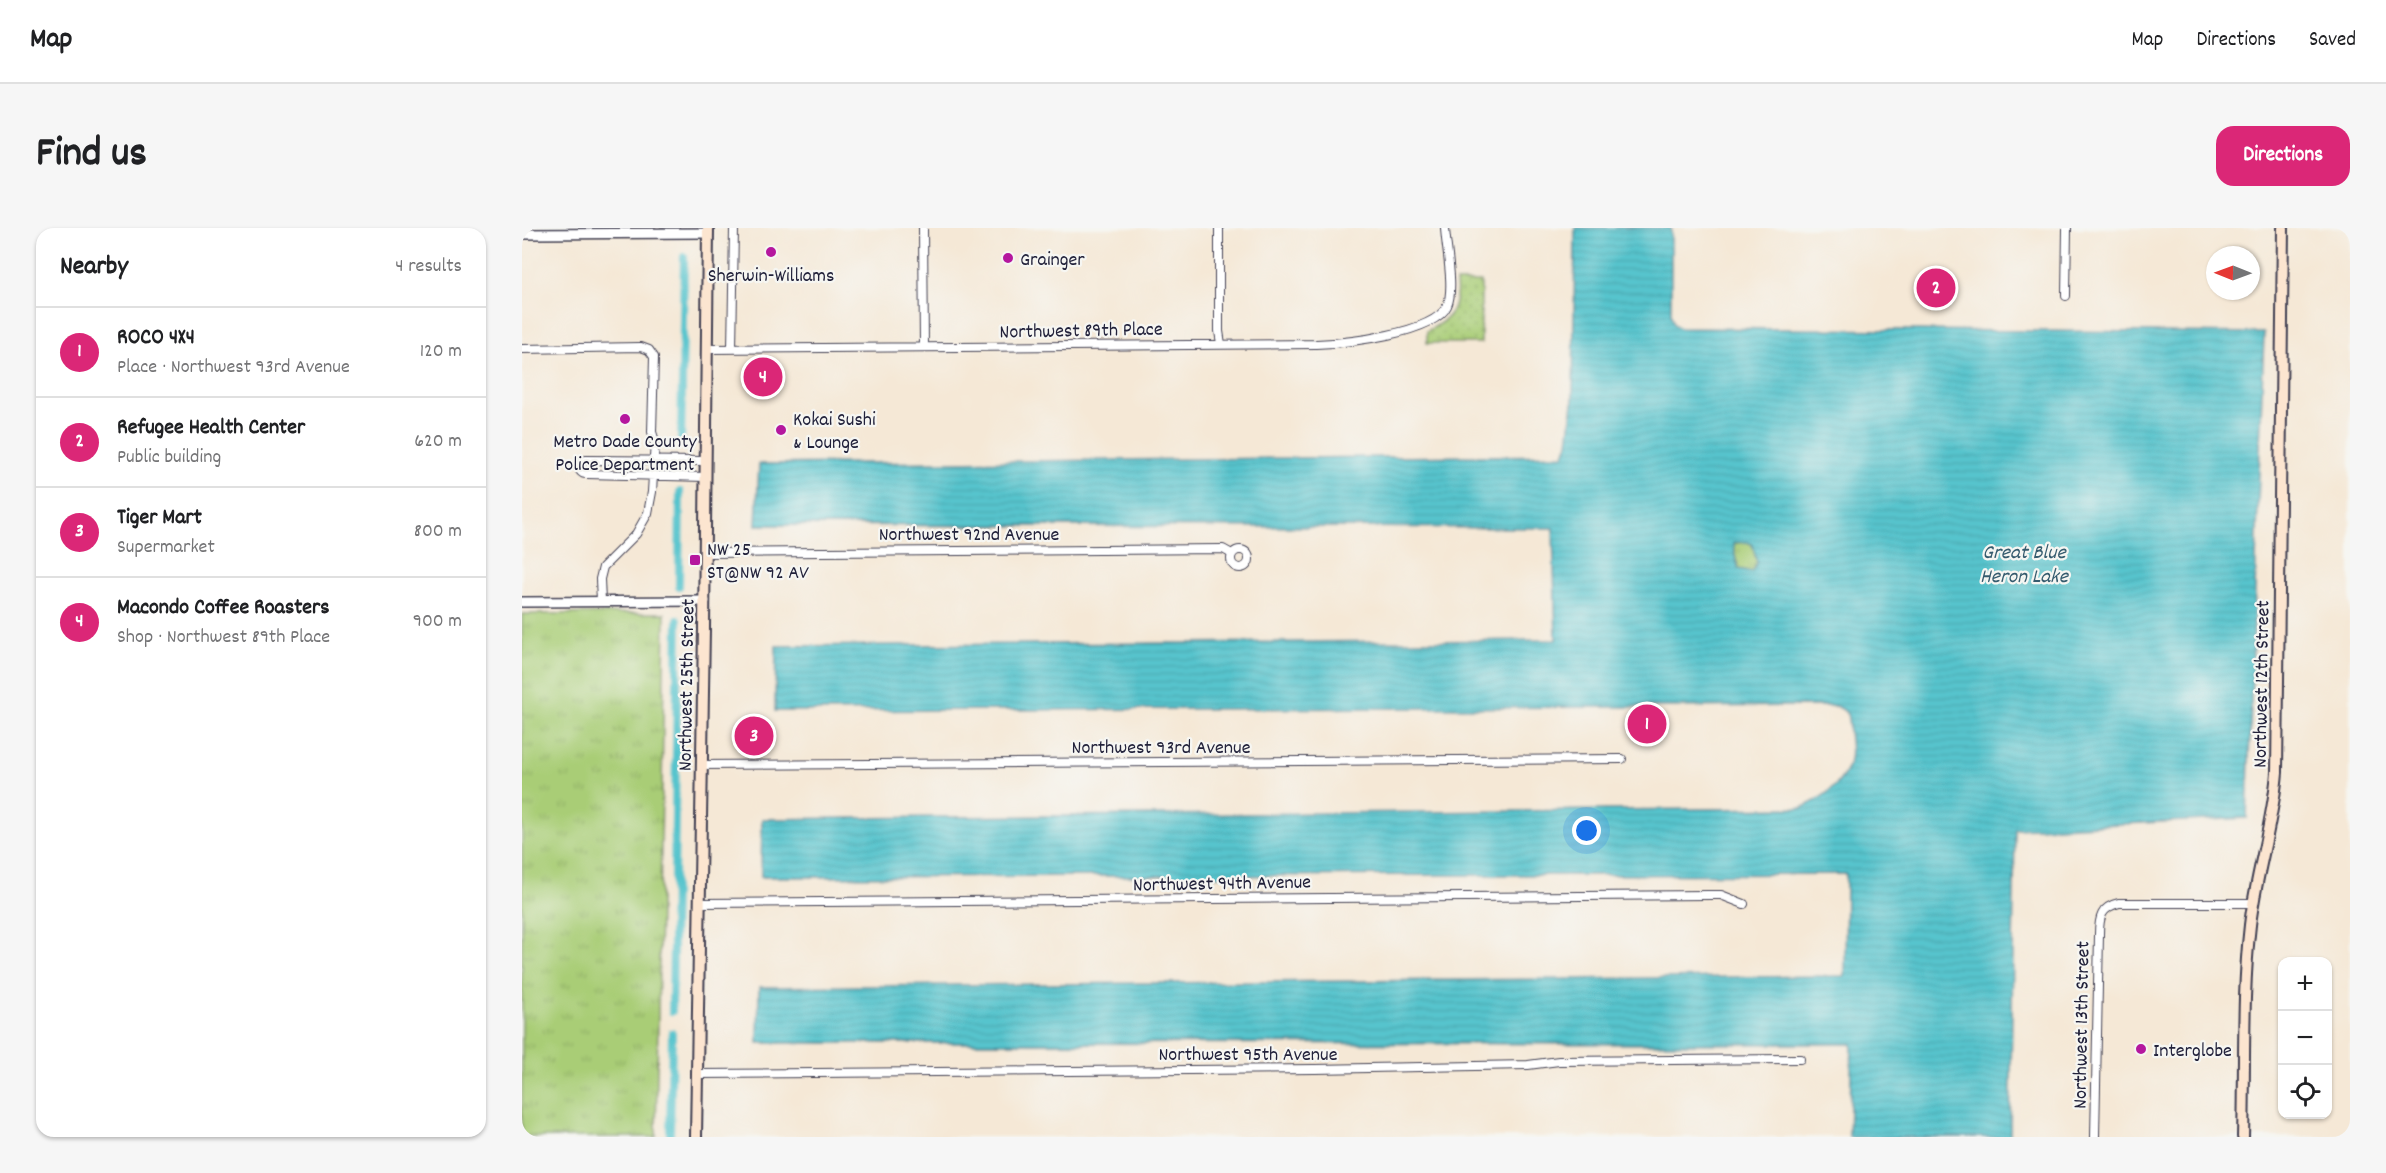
<!DOCTYPE html>
<meta charset="utf-8">
<style>
body{margin:0;font-family:Dekko,sans-serif;background:#f6f6f6;color:#202124}
.controls{position:absolute;right:18px;bottom:18px;display:grid;overflow:hidden;border-radius:12px;box-shadow:0 2px 4px #0004}
.controls button{width:54px;height:54px;display:grid;place-items:center;padding:0;border:0;border-bottom:2px solid #e0e0e0;background:#fff;color:#202124;font:30px sans-serif}
.compass{position:absolute;left:1684px;top:18px;width:54px;height:54px;border-radius:50%;background:#fff;box-shadow:0 2px 4px #0004;rotate:271deg}
.you{position:absolute;left:1065px;top:603px;width:21px;height:21px;margin:-15px;border:4px solid #fff;border-radius:50%;background:#1a73e8;box-shadow:0 0 0 9px #1a73e833}
.badge{display:grid;place-items:center;width:39px;height:39px;border-radius:50%;background:#db2777;color:#fff;font-size:20px;font-weight:700}
.pin{position:absolute;translate:-50% -50%;border:3px solid #fff;box-shadow:0 2px 6px #0006}
.list{margin:0;padding:0;list-style:none}
h2{display:flex;justify-content:space-between;align-items:center;height:78px;margin:0;padding:0 24px;font-size:26px}
h2 small{font-size:20px;font-weight:400;color:#757577}
.list li{display:grid;grid-template-columns:39px 1fr auto;gap:18px;align-items:center;box-sizing:border-box;height:90px;padding:0 24px;border-top:2px solid #e0e0e0}
.list b{display:block;font-size:22px;white-space:nowrap}
.list p{margin:0;font-size:20px;white-space:nowrap;color:#757577}
.list em{font-size:20px;font-style:normal;color:#757577}
.icon{flex:none;width:33px;height:33px;fill:none;stroke:currentColor;stroke-width:2;stroke-linecap:round;stroke-linejoin:round}
.map{position:relative;flex:none;width:1828px;height:909px;overflow:hidden;border-radius:18px}
header{display:flex;align-items:center;gap:36px;box-sizing:border-box;height:84px;padding:0 30px;background:#fff;border-bottom:2px solid #e0e0e0}
header strong{font-size:28px}
nav{display:flex;gap:33px;margin-inline-start:auto;font-size:21px}
.intro{display:flex;align-items:center;justify-content:space-between;box-sizing:border-box;height:144px;padding:0 36px}
h1{margin:0;font-size:42px}
.button{padding:15px 27px;border-radius:18px;background:#db2777;color:#fff;font-size:21px;font-weight:700}
main{display:flex;gap:36px;padding:0 36px}
aside{flex:1;background:#fff;border-radius:18px;box-shadow:0 2px 4px #0004}
.map>svg:first-child{display:block}
.grass{fill:url(#grass-tufts);stroke:#667858;stroke-width:1.5}
.park{fill:url(#park-dots);stroke:#667858;stroke-width:1.5}
.water{fill:url(#water-rules);stroke:#3c7384;stroke-width:1.5;fill-rule:evenodd}
.lines{fill:none;stroke-linecap:round;stroke-linejoin:round}
.canal{stroke:#57c4cd;stroke-width:8}
.minor-casing{stroke:#424052;stroke-width:10}
.tertiary-casing{stroke:#424052;stroke-width:12}
.secondary-casing{stroke:#424052;stroke-width:14}
.minor{stroke:#fff;stroke-width:8}
.tertiary{stroke:#fff;stroke-width:9}
.secondary{stroke:#fce5d0;stroke-width:10}
.poi-dot{fill:#b5179e;stroke:#f6f6f2;stroke-width:2}
.labels{text-anchor:middle;stroke-width:4.5;stroke-linejoin:round;paint-order:stroke}
.poi-label{font-size:20px;fill:#22223b;stroke:#f6f6f2;text-anchor:start}
.street-label{font-size:20px;fill:#22223b;stroke:#f6f6f2}
.water-label{font-size:21px;font-style:italic;fill:#355b6e;stroke:#f6f6f2}
</style>
<header>
<strong>Map</strong>
<nav><a>Map</a><a>Directions</a><a>Saved</a></nav>
</header>
<div class="intro"><h1>Find us</h1><a class="button">Directions</a></div>
<main>
<aside>
<h2>Nearby<small>4 results</small></h2>
<ul class="list">
<li><span class="badge">1</span><div><b>ROCO 4X4</b><p>Place · Northwest 93rd Avenue</p></div><em>120 m</em></li>
<li><span class="badge">2</span><div><b>Refugee Health Center</b><p>Public building</p></div><em>620 m</em></li>
<li><span class="badge">3</span><div><b>Tiger Mart</b><p>Supermarket</p></div><em>800 m</em></li>
<li><span class="badge">4</span><div><b>Macondo Coffee Roasters</b><p>Shop · Northwest 89th Place</p></div><em>900 m</em></li>
</ul>
</aside>
<div class="map">
<svg width="1828" height="909" viewBox="0 0 1828 909">
<defs>
<pattern id="grass-tufts" width="24" height="20" patternUnits="userSpaceOnUse" patternTransform="scale(1.5)"><rect width="24" height="20" fill="#a9cd76"/><path d="M3 7l-1-3M5 7V3M7 7l1-3M15 17l-1-3M17 17v-4M19 17l1-3" fill="none" stroke="#91b067"/></pattern>
<pattern id="park-dots" width="8" height="8" patternUnits="userSpaceOnUse" patternTransform="scale(1.5)"><rect width="8" height="8" fill="#a9cd76"/><path d="M2 2h.1M6 6h.1" fill="none" stroke="#91b067" stroke-width="1.8" stroke-linecap="round"/></pattern>
<pattern id="water-rules" width="6" height="5" patternUnits="userSpaceOnUse" patternTransform="scale(1.5)"><rect width="6" height="5" fill="#57c4cd"/><path d="M0 2.5h6" fill="none" stroke="#4ba8b1"/></pattern>
</defs>
<rect width="100%" height="100%" fill="#f6f6f2"/>
<filter id="ink" filterUnits="userSpaceOnUse"><feTurbulence type="fractalNoise" baseFrequency=".0167" numOctaves="2"/><feDisplacementMap in="SourceGraphic" scale="12" xChannelSelector="R" yChannelSelector="G"/><feConvolveMatrix kernelMatrix="1 2 1 2 8 2 1 2 1" color-interpolation-filters="sRGB"/></filter>
<filter id="wash" filterUnits="userSpaceOnUse"><feTurbulence type="fractalNoise" baseFrequency=".008" numOctaves="4" result="noise"/><feDisplacementMap in="SourceGraphic" scale="24" xChannelSelector="R" yChannelSelector="G"/><feGaussianBlur stdDeviation="1.35" result="paint"/><feColorMatrix in="noise" values="0 0 0 0 0 0 0 0 0 0 0 0 0 0 0 0 0 1.4 0 .05"/><feComposite in="paint" operator="in"/></filter>
<g filter="url(#wash)">
<rect width="100%" height="100%" fill="#f5e8d6"/>
<!-- grass -->
<path class="grass" d="M1225 314 1230 316 1235 334 1230 344 1217 341 1213 328 1212 315Z
M143 385 134 909H0V386Z"/>
<!-- park -->
<path class="park" d="M934 54H959V115H905V103C928 92 937 79 934 54Z"/>
<!-- water -->
<path class="water" d="M1053 0H1149V87L1152 96 1158 100 1742 105 1725 590 1493 601 1488 909H1327L1330 816 236 815 237 759 1323 748 1324 646 239 649 240 591 1279 580C1300 571 1323 555 1328 532 1330 523 1328 512 1327 503 1326 489 1328 483 1313 478L253 483 254 418 1034 412 1031 300 234 297 237 236 1042 227 1046 215 1051 175ZM1225 314 1230 316 1235 334 1230 344 1217 341 1213 328 1212 315Z"/>
<g class="lines">
<!-- canal -->
<path class="canal" d="M159 216 162 29
M157 358 158 264
M150 783 156 392
M148 909 150 805"/>
</g>
</g>
<g filter="url(#ink)">
<g class="lines">
<defs>
<path id="minor" d="M401 0 402 119
M697 0V103L699 116
M1544 68 1545 0
M0 121 119 119 127 122 132 129 130 204 133 213 130 264 126 285 114 306 81 339 78 351 79 373
M186 121 794 116C822 115 912 106 925 78 933 61 924 20 923 0
M210 121 212 0
M57 239a7 7 0 1 1 14 0a7 7 0 1 1-14 0Z
M64 232 184 233
M65 246 184 249
M709 331a9 9 0 1 1 18 0a9 9 0 1 1-18 0Z
M183 325 701 321 710 326
M179 537 1100 531
M177 675 1189 667H1199L1222 676
M175 846 793 841 1006 837 1037 833 1278 831
M1573 909 1577 706C1577 690 1579 679 1597 675H1731"/>
<path id="tertiary" d="M0 6 186 5
M0 374 183 373"/>
<path id="secondary" d="M174 909 182 400 186 0
M1721 909C1723 839 1720 767 1728 697 1734 645 1751 596 1755 544L1761 0"/>
</defs>
<!-- minor casing -->
<use href="#minor" class="minor-casing"/>
<!-- tertiary casing -->
<use href="#tertiary" class="tertiary-casing"/>
<!-- secondary casing -->
<use href="#secondary" class="secondary-casing"/>
<!-- minor -->
<use href="#minor" class="minor"/>
<!-- tertiary -->
<use href="#tertiary" class="tertiary"/>
<!-- secondary -->
<use href="#secondary" class="secondary"/>
</g>
</g>
<!-- markers -->
<g class="poi-dot">
<circle cx="249" cy="24" r="6"/>
<circle cx="486" cy="30" r="6"/>
<circle cx="103" cy="191" r="6"/>
<circle cx="259" cy="202" r="6"/>
<rect x="167" y="326" width="12" height="12" rx="3"/>
<circle cx="1619" cy="821" r="6"/>
</g>
<g class="labels">
<!-- poi labels -->
<g class="poi-label">
<text x="498" y="37">Grainger</text>
<text x="249" y="53" text-anchor="middle">Sherwin-Williams</text>
<text x="271" y="197">Kokai Sushi<tspan x="271" dy="23">&amp; Lounge</tspan></text>
<text x="103" y="219" text-anchor="middle">Metro Dade County<tspan x="103" dy="23">Police Department</tspan></text>
<text x="185" y="327">NW 25<tspan x="185" dy="23">ST@NW 92 AV</tspan></text>
<text x="1631" y="828">Interglobe</text>
</g>
<!-- street labels -->
<g class="street-label">
<text transform="translate(559 101) rotate(-1)" y="7">Northwest 89th Place</text>
<text x="447" y="312">Northwest 92nd Avenue</text>
<text transform="translate(1738 456) rotate(-89)" y="7">Northwest 12th Street</text>
<text transform="translate(163 457) rotate(-89)" y="7">Northwest 25th Street</text>
<text x="639" y="525">Northwest 93rd Avenue</text>
<text transform="translate(700 654) rotate(-1)" y="7">Northwest 94th Avenue</text>
<text transform="translate(1558 797) rotate(-89)" y="7">Northwest 13th Street</text>
<text x="726" y="832">Northwest 95th Avenue</text>
</g>
<!-- water labels -->
<g class="water-label">
<text x="1502" y="330">Great Blue<tspan x="1502" dy="24">Heron Lake</tspan></text>
</g>
</g>
</svg>
<div class="controls">
<button>+</button>
<button>−</button>
<button><svg class="icon" aria-label="locate" viewBox="0 0 24 24"><circle cx="12" cy="12" r="6"/><path d="M12 2v4M12 18v4M2 12h4M18 12h4"/></svg></button>
</div>
<svg class="compass" viewBox="-18 -18 36 36"><path d="M0-13l5 13h-10z" fill="#e53935"/><path d="M0 13l5-13h-10z" fill="#757577"/></svg>
<div class="you"></div>
<div class="pin badge" style="left:1125px;top:496px">1</div>
<div class="pin badge" style="left:1414px;top:60px">2</div>
<div class="pin badge" style="left:232px;top:508px">3</div>
<div class="pin badge" style="left:241px;top:149px">4</div>
</div>
</main>
